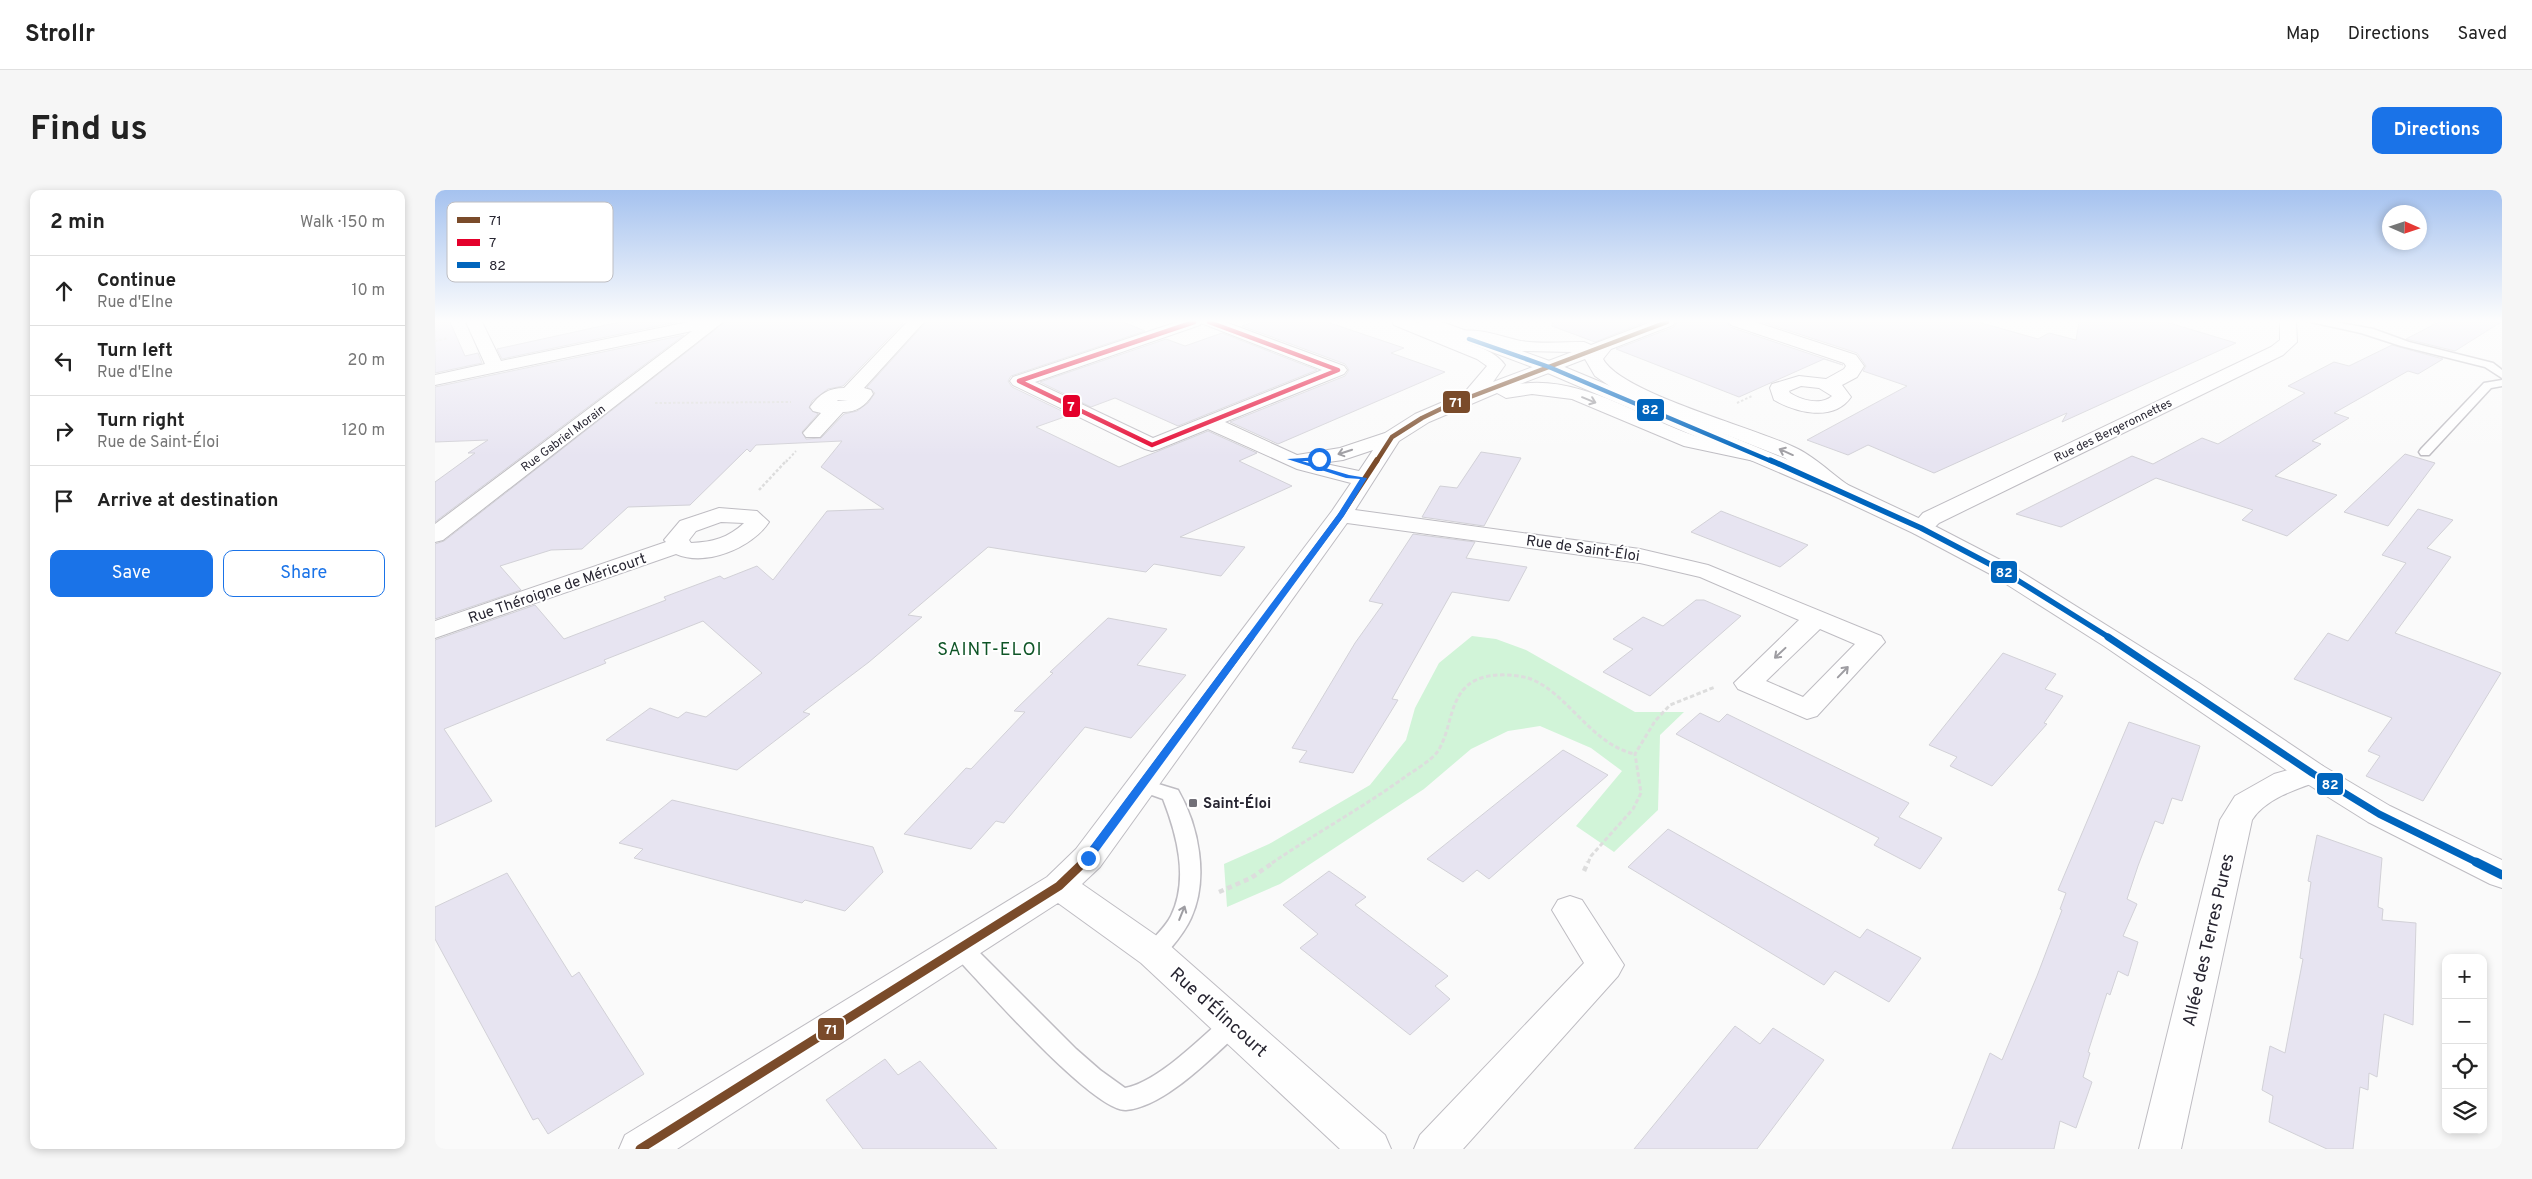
<!DOCTYPE html>
<meta charset="utf-8">
<style>
body{margin:0;font-family:Overpass,sans-serif;background:#f6f6f6;color:#222}
.controls{position:absolute;right:15px;bottom:15px;display:grid;overflow:hidden;border-radius:10px;box-shadow:0 2px 8px #0003}
.controls button{width:45px;height:45px;display:grid;place-items:center;padding:0;border:0;border-bottom:1px solid #e0e0e0;background:#fff;color:#222;font:25px sans-serif}
.compass{position:absolute;left:1947px;top:15px;width:45px;height:45px;border-radius:50%;background:#fff;box-shadow:0 2px 8px #0003;rotate:93deg}
.stop{position:absolute;width:15px;height:15px;margin:-11px;border:4px solid #1a73e8;border-radius:50%;background:#fff}
.stop.end{background:#1a73e8;border-color:#fff;box-shadow:0 1px 5px #0008}
.list{margin:0;padding:0;list-style:none}
h2{display:flex;justify-content:space-between;align-items:center;height:65px;margin:0;padding:0 20px;font-size:21px}
h2 small{font-size:16px;font-weight:400;color:#767676}
.list li{display:grid;grid-template-columns:32px 1fr auto;gap:15px;align-items:center;box-sizing:border-box;height:70px;padding:0 20px;border-top:1px solid #e0e0e0}
.list b{display:block;font-size:19px;white-space:nowrap}
.list p{margin:0;font-size:16px;white-space:nowrap;color:#767676}
.list em{font-size:16px;font-style:normal;color:#767676}
.actions{display:flex;gap:10px;padding:15px 20px}
.actions a{flex:1;padding:11px 0;border:1px solid #1a73e8;border-radius:10px;text-align:center;font-size:18px;color:#1a73e8}
.actions .main{background:#1a73e8;color:#fff}
.icon{flex:none;width:28px;height:28px;fill:none;stroke:currentColor;stroke-width:2;stroke-linecap:round;stroke-linejoin:round}
.map{position:relative;flex:none;width:2067px;height:959px;overflow:hidden;border-radius:10px}
header{display:flex;align-items:center;gap:30px;box-sizing:border-box;height:70px;padding:0 25px;background:#fff;border-bottom:1px solid #e0e0e0}
header strong{font-size:24px}
nav{display:flex;gap:28px;margin-inline-start:auto;font-size:18px}
.intro{display:flex;align-items:center;justify-content:space-between;box-sizing:border-box;height:120px;padding:0 30px}
h1{margin:0;font-size:35px}
.button{padding:12px 22px;border-radius:10px;background:#1a73e8;color:#fff;font-size:18px;font-weight:700}
main{display:flex;gap:30px;padding:0 30px}
aside{flex:1;background:#fff;border-radius:10px;box-shadow:0 2px 8px #0003}
.map>svg:first-child{display:block}
.green{fill:#d1f4d8}
.building{fill:#e7e4f1;stroke:#d2d1d7}
.lines{fill:none;stroke-linecap:round;stroke-linejoin:round}
.service-casing{stroke:#bebcc2;stroke-width:3}
.minor-casing{stroke:#bebcc2;stroke-width:2}
.secondary-casing{stroke:#bebcc2;stroke-width:2}
.path-far3{stroke:#ddd;stroke-width:2;stroke-dasharray:2.5 2;stroke-linecap:butt}
.path-far2{stroke:#ddd;stroke-width:2.5;stroke-dasharray:3 2;stroke-linecap:butt}
.path-far1{stroke:#ddd;stroke-width:3;stroke-dasharray:4.5 2.5;stroke-linecap:butt}
.path{stroke:#ddd;stroke-width:4.5;stroke-dasharray:5 4;stroke-linecap:butt}
.service{fill:#fefefe;fill-rule:evenodd}
.minor{fill:#fefefe;fill-rule:evenodd}
.secondary{fill:#fefefe;fill-rule:evenodd}
.bus-1-far3-casing{stroke:#fff;stroke-width:7}
.bus-1-far2-casing{stroke:#fff;stroke-width:9}
.bus-1-far1-casing{stroke:#fff;stroke-width:11}
.bus-1-casing{stroke:#fff;stroke-width:12}
.bus-2-casing{stroke:#fff;stroke-width:7}
.bus-3-far3-casing{stroke:#fff;stroke-width:7}
.bus-3-far2-casing{stroke:#fff;stroke-width:9}
.bus-3-far1-casing{stroke:#fff;stroke-width:11}
.bus-3-casing{stroke:#fff;stroke-width:12}
.bus-1-far3{stroke:#7a4b2a;stroke-width:4.5}
.bus-1-far2{stroke:#7a4b2a;stroke-width:5.5}
.bus-1-far1{stroke:#7a4b2a;stroke-width:7}
.bus-1{stroke:#7a4b2a;stroke-width:9}
.bus-2{stroke:#e4002b;stroke-width:4.5}
.bus-3-far3{stroke:#0065bd;stroke-width:4.5}
.bus-3-far2{stroke:#0065bd;stroke-width:5.5}
.bus-3-far1{stroke:#0065bd;stroke-width:7}
.bus-3{stroke:#0065bd;stroke-width:9}
.oneway{stroke:#9e9da2}
.route{fill:#1a73e8}
.poi-dot{fill:#727078;stroke:#fff;stroke-width:2}
.labels{text-anchor:middle;stroke-width:4;stroke-linejoin:round;paint-order:stroke}
.far-street-label{font-size:12px;fill:#282632;stroke:#fff}
.street-label{font-size:15px;fill:#282632;stroke:#fff}
.poi-label{font-size:15px;font-weight:bold;fill:#282632;stroke:#fff;text-anchor:start}
.quarter-label{font-size:18px;letter-spacing:1px;fill:#0f5527;stroke:#fff}
.near-street-label{font-size:18px;fill:#282632;stroke:#fff}
.key{fill:#fff;stroke:#bebec2;stroke-width:1}
.key-label{font-size:14px;fill:#282632}
.line-badge{stroke:#fff;stroke-width:2}
.badge-label{font-size:14px;text-anchor:middle;font-weight:bold;fill:#fff}
</style>
<header>
<strong>Strollr</strong>
<nav><a>Map</a><a>Directions</a><a>Saved</a></nav>
</header>
<div class="intro"><h1>Find us</h1><a class="button">Directions</a></div>
<main>
<aside>
<h2>2 min<small>Walk · 150 m</small></h2>
<ul class="list">
<li><svg class="icon" aria-label="ahead" viewBox="0 0 24 24"><path d="M12 20V5M6 11l6-6 6 6"/></svg><div><b>Continue</b><p>Rue d'Elne</p></div><em>10 m</em></li>
<li><svg class="icon" aria-label="left" viewBox="0 0 24 24"><path d="M17 20v-9H6M10 6l-5 5 5 5"/></svg><div><b>Turn left</b><p>Rue d'Elne</p></div><em>20 m</em></li>
<li><svg class="icon" aria-label="right" viewBox="0 0 24 24"><path d="M7 20v-9h11M14 6l5 5-5 5"/></svg><div><b>Turn right</b><p>Rue de Saint-Éloi</p></div><em>120 m</em></li>
<li><svg class="icon" aria-label="arrive" viewBox="0 0 24 24"><path d="M6 21V4h12l-3 4 3 4H6"/></svg><div><b>Arrive at destination</b></div></li>
</ul>
<div class="actions"><a class="main">Save</a><a>Share</a></div>
</aside>
<div class="map">
<svg width="2067" height="959" viewBox="0 0 2067 959">
<rect width="100%" height="100%" fill="#fafafa"/>
<!-- green -->
<path class="green" d="M1037 446 1061 449 1091 460 1200 522H1249L1225 545 1223 620 1179 662 1141 636 1187 581 1156 558 1105 536 1073 541 1036 559 989 599 845 694 792 717 789 674 834 654 935 595 971 550 980 518 1004 473Z"/>
<!-- building -->
<path class="building" d="M0 132H15L30 166 43 163 47 173 0 183Z
M185 132H242L67 169 62 159Z
M290 132H469L408 196 393 199 377 211 374 218 383 224 367 242 371 249 386 248 409 224 422 221 433 213 440 203 432 197 491 132H688L710 141 576 186 573 191 577 197 635 225 601 237 684 277 773 241 822 263 804 271 857 296 745 347 810 357 786 386 719 374 711 382 553 357 473 425 487 427 434 472 368 522 375 524 302 580 171 550 215 518 243 528 251 522 271 527 327 483 268 431 169 470 171 473 9 539 57 611 0 637V450L100 415 129 449 231 410 229 407 285 386 289 389 322 376 338 390 392 321 449 319 386 277 407 251 321 255 315 262 312 259 255 315 193 317 147 359 116 360 65 376 86 400 0 429V354L9 351Z
M819 132H892L969 158 956 163 1010 182 843 254 795 232 910 186 914 180 910 174 807 136Z
M1118 132H1210L1160 152 1117 136Z
M1242 132H1292L1295 137 1408 175 1389 169 1304 207 1181 159 1239 137Z
M1327 132H1543L1603 149 1614 143 1641 150 1644 132H1731L1801 153 1627 232 1632 223 1499 283 1433 255 1413 265 1372 250 1472 196 1428 181 1431 176 1422 163Z
M2004 132H2066L2020 161 1971 149Z
M787 143 882 180 743 236 680 208 656 217 605 192 731 149 750 156Z
M249 145 0 332V292L40 263H33L53 250 0 252V197Z
M1957 155 2008 169 1983 184 1973 181 1899 223 1914 228 1877 251 1886 254 1840 286 1902 305 1852 346 1807 330 1818 320 1721 288 1626 337 1581 324 1697 266 1718 274 1767 248 1783 254 1870 203 1853 196 1899 172 1914 176Z
M1046 262 1086 268 1049 336 987 327 1005 296 1022 298Z
M1970 264 2000 273 1953 336 1909 322Z
M1983 319 2018 330 1992 358 2016 367 1960 443 2066 483 1988 611 1931 586 1945 566 1933 561 1957 528 1859 489 1893 443 1913 451 1971 373 1947 365Z
M1286 321 1373 355 1345 377 1256 342Z
M978 344 1040 352 1031 368 1092 377 1074 411 1017 402 957 509 963 510 918 583 864 572 872 561 857 558 920 453 948 414 934 411Z
M1261 410H1269L1306 426 1215 506 1168 482 1198 459 1178 449 1208 427 1228 436Z
M673 428 732 439 702 475 751 485 696 548 650 537 569 633 561 631 536 659 469 644 531 578 536 579 590 522 579 521 618 483 615 482Z
M1568 463 1621 484 1610 499 1628 506 1609 533 1612 534 1557 596 1515 576 1522 567 1494 555Z
M1265 523 1284 532 1292 524 1474 613 1464 627 1507 648 1485 679 1439 655 1444 648 1241 544Z
M1694 532 1765 556 1747 611 1737 608 1728 634 1720 631 1703 676 1692 709 1702 714 1688 746 1703 752 1693 786 1683 781 1675 805 1672 803 1653 862 1655 863 1648 887 1657 892 1641 938 1625 931 1619 959H1517L1555 863 1567 870 1602 786 1627 720 1625 719 1631 703 1623 700Z
M1128 560 1173 585 1054 689 1042 680 1028 692 992 669Z
M237 610 438 657 448 682 410 721 370 710 367 713 199 668 208 659 184 653Z
M1233 639 1425 748 1432 739 1486 768 1454 812 1400 781 1389 795 1193 677Z
M1882 645 1947 668 1943 717 1948 719 1947 730 1981 733 1978 835 1949 824 1942 887 1934 883 1933 900 1925 897 1918 959H1892L1834 932 1838 906 1827 900 1835 856 1850 863 1868 769 1865 768 1876 692 1873 691Z
M894 681 931 707 920 715 1013 786 1000 796 1015 809 975 845 865 758 883 744 848 715Z
M72 683 137 787 144 782 209 884 113 944 103 928 98 930 0 749V717Z
M1300 836 1325 854 1338 838 1389 870 1322 959H1199Z
M450 869 463 885 485 871 562 959H428L391 910Z"/>
<g class="lines">
<defs>
<path id="service" d="M1876 132H1900L1938 139 1974 152 2058 173 2067 180V188L2050 177 1966 156 1926 143Z
M2067 190V196L2056 198 1994 265H1986L1984 262 1986 259 2049 193Z
M707 589 743 600C764 636 774 689 756 728 749 744 737 756 727 769L719 772 711 769 708 763C715 749 729 740 736 726 754 689 742 645 728 609L700 599 698 595 700 591Z
M525 748 533 751 641 859 665 880 690 898C723 892 764 849 790 827L798 824 806 827 809 834 806 841C778 866 730 917 691 920 658 922 544 791 517 763L514 757 517 751Z"/>
<path id="minor" d="M31 132H47L66 171 253 132H288L8 350 0 352V334L257 141 0 195V185L50 174Z
M472 132H489L429 198 436 200 438 204C430 216 422 222 408 222L385 247H371L368 243 386 223 378 221 375 217C385 204 393 198 409 198ZM403 210H413L402 211Z
M742 132H790L909 176 912 180 909 184 790 232 862 265 905 258 950 243 980 224 1029 203 1052 176 1042 169 959 135 957 132H980L1019 147 1020 142C1043 137 1064 146 1086 151 1106 154 1129 152 1149 152L1156 155 1216 132H1240L1238 135 1176 159 1168 169C1187 204 1322 238 1363 259 1381 268 1397 284 1413 295L1416 300 1413 305 1405 307 1397 305 1350 268 1185 203 1160 186 1150 169 1085 194C1145 185 1205 227 1260 246 1282 254 1308 256 1331 262L1334 266 1331 270 1324 272 1249 256 1137 209 1097 204 1071 208 1062 203 994 232 964 251 920 320 1205 359 1273 375 1446 446 1450 452 1382 526 1372 529 1303 499 1299 493 1364 430 1265 387 1205 373 912 333 665 677 647 694 732 753 950 945 956 959H905L706 773 623 713 242 959H184L190 945 612 687 641 659 897 321 916 293 862 279 773 239 724 259 717 261 710 259 578 195 575 191 578 187ZM766 133 887 180 718 248 600 192 765 135ZM1028 151 1054 152 1086 161 1137 162 1058 192 1070 175C1060 161 1043 157 1028 151ZM938 260 924 281 886 273 908 270ZM1385 439 1420 454 1368 507 1331 491Z
M1294 132H1320L1421 165 1429 176 1422 187 1407 195 1416 207C1399 232 1362 223 1339 210L1335 198 1337 194 1364 186 1391 189 1409 179 1411 176 1409 173 1296 135ZM1366 196 1384 198 1397 206C1386 216 1366 210 1355 203L1354 201Z
M1845 132H1861L1862 152 1848 165 1504 333C1495 342 1491 346 1478 343L1475 338 1488 323 1836 157 1845 150Z
M284 318 322 321 334 332C317 358 271 377 241 364L0 448V431L231 352 229 350 245 331ZM286 332 309 333C293 348 278 352 256 353L254 350 261 341Z
M1877 573 1888 576 1892 583 1888 590C1864 598 1831 608 1817 630L1746 959H1704L1785 630 1800 606 1839 584Z
M1135 706 1147 710 1189 775 1183 786 1028 959H979L985 945 1149 773 1117 720 1123 710Z"/>
<path id="secondary" d="M983 132H1007L1120 173 1413 295 1494 333 1575 375 1764 493 1888 576 1955 616 2067 670V698L2055 694 1933 632 1866 590 1669 456 1557 385 1478 343 1397 305 1108 181 985 135Z"/>
</defs>
<!-- service casing -->
<use href="#service" class="service-casing"/>
<!-- minor casing -->
<use href="#minor" class="minor-casing"/>
<!-- secondary casing -->
<use href="#secondary" class="secondary-casing"/>
<!-- path-far3 -->
<path class="path-far3" d="M0 151 13 148
M220 213 356 212
M1302 213 1317 206
M351 272 361 261"/>
<!-- path-far2 -->
<path class="path-far2" d="M324 300 352 270"/>
<!-- path-far1 -->
<path class="path-far1" d="M837 673C881 643 927 618 970 587 981 579 996 571 1003 561 1018 537 1013 504 1041 490 1055 483 1078 484 1093 488 1132 501 1156 555 1200 564
M1153 673 1156 666 1198 619 1206 603 1200 564 1220 531 1235 515 1280 497"/>
<!-- path -->
<path class="path" d="M1149 681 1153 672
M784 702 816 688 839 672"/>
<!-- service -->
<use href="#service" class="service"/>
<!-- minor -->
<use href="#minor" class="minor"/>
<!-- secondary -->
<use href="#secondary" class="secondary"/>
<defs>
<path id="bus-1-far3" d="M941 272 957 247 987 228 1014 215 1232 132"/>
<path id="bus-1-far2" d="M815 448 906 325 942 270"/>
<path id="bus-1-far1" d="M648 673 816 447"/>
<path id="bus-1" d="M205 959 624 696 649 672"/>
<path id="bus-2" d="M759 132 584 191 717 255 903 180 774 132"/>
<path id="bus-3-far3" d="M1034 149 1114 177 1338 272"/>
<path id="bus-3-far2" d="M1335 270 1486 338 1566 380 1675 448"/>
<path id="bus-3-far1" d="M1673 447 1877 583 1944 624 2043 673"/>
<path id="bus-3" d="M2041 672 2067 685"/>
</defs>
<!-- bus-1-far3 casing -->
<use href="#bus-1-far3" class="bus-1-far3-casing"/>
<!-- bus-1-far2 casing -->
<use href="#bus-1-far2" class="bus-1-far2-casing"/>
<!-- bus-1-far1 casing -->
<use href="#bus-1-far1" class="bus-1-far1-casing"/>
<!-- bus-1 casing -->
<use href="#bus-1" class="bus-1-casing"/>
<!-- bus-2 casing -->
<use href="#bus-2" class="bus-2-casing"/>
<!-- bus-3-far3 casing -->
<use href="#bus-3-far3" class="bus-3-far3-casing"/>
<!-- bus-3-far2 casing -->
<use href="#bus-3-far2" class="bus-3-far2-casing"/>
<!-- bus-3-far1 casing -->
<use href="#bus-3-far1" class="bus-3-far1-casing"/>
<!-- bus-3 casing -->
<use href="#bus-3" class="bus-3-casing"/>
<!-- bus-1-far3 -->
<use href="#bus-1-far3" class="bus-1-far3"/>
<!-- bus-1-far2 -->
<use href="#bus-1-far2" class="bus-1-far2"/>
<!-- bus-1-far1 -->
<use href="#bus-1-far1" class="bus-1-far1"/>
<!-- bus-1 -->
<use href="#bus-1" class="bus-1"/>
<!-- bus-2 -->
<use href="#bus-2" class="bus-2"/>
<!-- bus-3-far3 -->
<use href="#bus-3-far3" class="bus-3-far3"/>
<!-- bus-3-far2 -->
<use href="#bus-3-far2" class="bus-3-far2"/>
<!-- bus-3-far1 -->
<use href="#bus-3-far1" class="bus-3-far1"/>
<!-- bus-3 -->
<use href="#bus-3" class="bus-3"/>
</g>
<!-- one-way arrows -->
<defs><path id="oneway-shaft" d="M-6 0H5M1.5-3L5.5 0L1.5 3" fill="none" stroke-width="1.6" stroke-linecap="round" stroke-linejoin="round" transform="scale(1.25)"/></defs>
<g class="oneway">
<use href="#oneway-shaft" transform="translate(1154 210) rotate(22)"/>
<use href="#oneway-shaft" transform="translate(910 262) rotate(162)"/>
<use href="#oneway-shaft" transform="translate(1351 262) rotate(-156)"/>
<use href="#oneway-shaft" transform="translate(1345 463) rotate(137)"/>
<use href="#oneway-shaft" transform="translate(1408 482) rotate(-46)"/>
<use href="#oneway-shaft" transform="translate(747 723) rotate(-68)"/>
</g>
<!-- sky -->
<linearGradient id="sky" x2="0" y2="1"><stop stop-color="#a5c2ef"/><stop offset="0.49" stop-color="#fdfdfd"/><stop offset="1" stop-color="#fdfdfd" stop-opacity="0"/></linearGradient>
<rect width="2067" height="267" fill="url(#sky)"/>
<!-- route -->
<path class="route" d="M886 267 884 271H867L914 285 932 288 909 326 657 670H649V665L903 324 925 289 911 288 852 269Z"/>
<!-- markers -->
<rect class="poi-dot" x="753" y="608" width="10" height="10" rx="2.5"/>
<g class="labels">
<!-- far-street labels -->
<g class="far-street-label">
<text transform="translate(1678 240) rotate(-26)" y="4">Rue des Bergeronnettes</text>
<text transform="translate(128 248) rotate(-37)" y="4">Rue Gabriel Morain</text>
</g>
<!-- street labels -->
<g class="street-label">
<text transform="translate(1148 358) rotate(8)" y="5">Rue de Saint-Éloi</text>
<text transform="translate(122 398) rotate(-19)" y="5">Rue Théroigne de Méricourt</text>
</g>
<!-- poi labels -->
<g class="poi-label">
<text x="768" y="618">Saint-Éloi</text>
</g>
<!-- quarter labels -->
<g class="quarter-label">
<text x="555" y="465">SAINT-ELOI</text>
</g>
<!-- near-street labels -->
<g class="near-street-label">
<text transform="translate(1773 750) rotate(-77)" y="6">Allée des Terres Pures</text>
<text transform="translate(784 822) rotate(42)" y="6">Rue d'Élincourt</text>
</g>
</g>
<!-- legend -->
<rect x="12" y="12" width="166" height="80" rx="8" class="key"/>
<rect x="22" y="27" width="23" height="6" fill="#7a4b2a"/>
<rect x="22" y="49" width="23" height="7" fill="#e4002b"/>
<rect x="22" y="72" width="23" height="6" fill="#0065bd"/>
<g class="key-label">
<text x="54" y="35">71</text>
<text x="54" y="57">7</text>
<text x="54" y="80">82</text>
</g>
<g class="line-badge">
<rect x="1007" y="200" width="29" height="24" rx="5" fill="#7a4b2a"/>
<rect x="627" y="204" width="19" height="24" rx="5" fill="#e4002b"/>
<rect x="1201" y="208" width="29" height="24" rx="5" fill="#0065bd"/>
<rect x="1555" y="370" width="28" height="24" rx="5" fill="#0065bd"/>
<rect x="1881" y="582" width="28" height="24" rx="5" fill="#0065bd"/>
<rect x="382" y="827" width="28" height="24" rx="5" fill="#7a4b2a"/>
</g>
<g class="badge-label">
<text x="1021" y="217">71</text>
<text x="636" y="221">7</text>
<text x="1215" y="224">82</text>
<text x="1569" y="387">82</text>
<text x="1895" y="599">82</text>
<text x="396" y="844">71</text>
</g>
</svg>
<div class="controls">
<button>+</button>
<button>−</button>
<button><svg class="icon" aria-label="locate" viewBox="0 0 24 24"><circle cx="12" cy="12" r="6"/><path d="M12 2v4M12 18v4M2 12h4M18 12h4"/></svg></button>
<button><svg class="icon" aria-label="layers" viewBox="0 0 24 24"><path d="M12 4l9 5-9 5-9-5zM3 14l9 5 9-5"/></svg></button>
</div>
<svg class="compass" viewBox="-18 -18 36 36"><path d="M0-13l5 13h-10z" fill="#e53935"/><path d="M0 13l5-13h-10z" fill="#767676"/></svg>
<div class="stop" style="left:884px;top:269px"></div>
<div class="stop end" style="left:653px;top:668px"></div>
</div>
</main>
